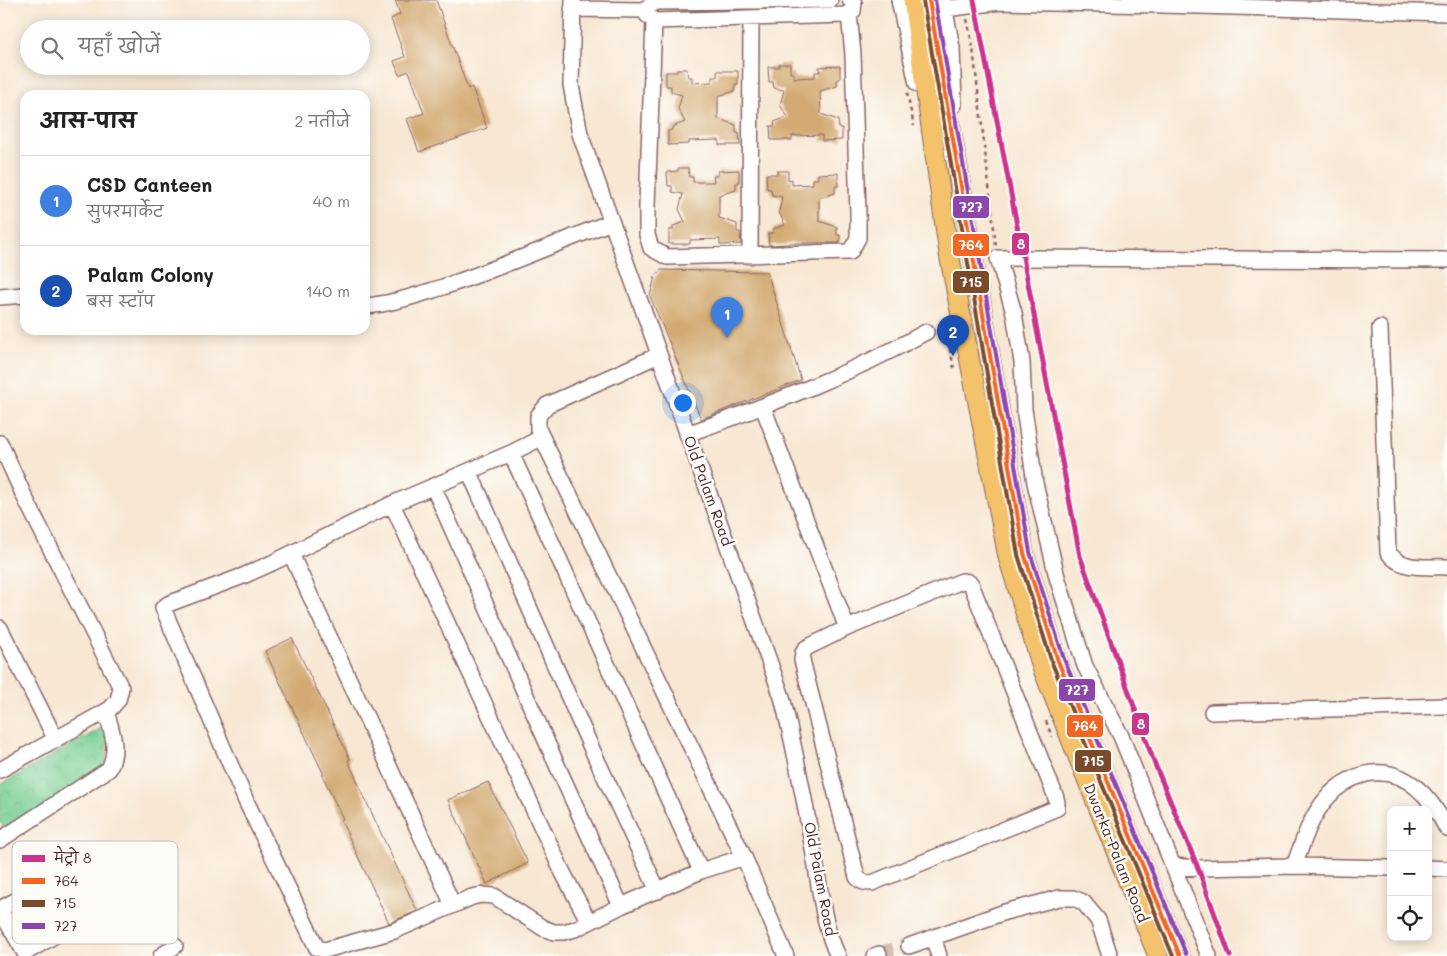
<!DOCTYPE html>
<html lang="hi">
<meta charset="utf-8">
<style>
body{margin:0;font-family:Mali,"Playpen Sans Deva",sans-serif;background:#f2f2f2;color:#222}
.controls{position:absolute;right:15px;bottom:15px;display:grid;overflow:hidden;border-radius:10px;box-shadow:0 2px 12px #0003}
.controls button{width:45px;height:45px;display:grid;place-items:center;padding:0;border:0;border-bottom:1px solid #e0e0e0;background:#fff;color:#222;font:25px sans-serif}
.you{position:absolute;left:682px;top:402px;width:18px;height:18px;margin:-12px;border:4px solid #fff;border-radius:50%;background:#1a73e8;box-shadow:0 0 0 8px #1a73e833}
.badge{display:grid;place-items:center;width:32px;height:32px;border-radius:50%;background:#b5179e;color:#fff;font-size:16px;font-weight:700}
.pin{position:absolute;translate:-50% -41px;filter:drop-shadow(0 1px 2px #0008)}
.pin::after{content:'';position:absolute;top:26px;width:18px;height:15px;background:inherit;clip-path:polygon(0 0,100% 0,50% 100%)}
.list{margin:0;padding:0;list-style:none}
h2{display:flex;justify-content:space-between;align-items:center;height:65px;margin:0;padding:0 20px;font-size:21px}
h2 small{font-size:16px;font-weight:400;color:#767676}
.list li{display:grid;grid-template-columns:32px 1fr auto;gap:15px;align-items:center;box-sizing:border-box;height:90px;padding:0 20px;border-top:1px solid #e0e0e0}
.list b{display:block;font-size:19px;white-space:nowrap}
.list p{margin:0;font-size:16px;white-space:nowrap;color:#767676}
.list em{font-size:16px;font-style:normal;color:#767676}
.icon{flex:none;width:28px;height:28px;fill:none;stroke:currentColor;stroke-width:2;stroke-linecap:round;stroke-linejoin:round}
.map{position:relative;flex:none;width:1447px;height:956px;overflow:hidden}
.search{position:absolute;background:#fff;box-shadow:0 2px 12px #0003;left:20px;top:20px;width:350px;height:55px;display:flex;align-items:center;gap:12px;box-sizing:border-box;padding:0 18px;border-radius:28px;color:#767676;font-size:19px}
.panel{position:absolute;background:#fff;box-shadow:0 2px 12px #0003;left:20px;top:90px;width:350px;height:245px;border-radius:15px}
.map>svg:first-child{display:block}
.grass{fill:url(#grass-dots);stroke:#60765f}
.park{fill:url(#park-crowns);stroke:#60765f}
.building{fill:#d3aa73}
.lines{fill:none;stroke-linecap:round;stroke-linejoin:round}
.minor-tunnel{stroke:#d4bfb1;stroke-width:15;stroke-dasharray:15 8;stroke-linecap:butt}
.minor-casing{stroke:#876566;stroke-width:18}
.major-casing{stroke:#876566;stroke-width:21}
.path{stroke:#876566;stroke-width:2.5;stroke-dasharray:4 4;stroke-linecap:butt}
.minor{stroke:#fff;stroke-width:15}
.major{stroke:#f3c26a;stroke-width:19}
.bus-1-casing{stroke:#fdfcf7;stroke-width:8}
.bus-2-casing{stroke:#fdfcf7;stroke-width:8}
.bus-3-casing{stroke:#fdfcf7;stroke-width:8}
.bus-1{stroke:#f26522;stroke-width:4}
.bus-2{stroke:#7a4b2a;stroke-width:4}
.bus-3{stroke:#8e44ad;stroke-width:4}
.metro-1-casing{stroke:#fdfcf7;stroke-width:9}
.metro-1{stroke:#cc338b;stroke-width:5}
.labels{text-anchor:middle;stroke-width:5;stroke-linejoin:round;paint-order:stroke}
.street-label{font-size:15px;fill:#4a1f2b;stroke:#fdfcf7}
.key{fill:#fdfcf7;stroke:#c7baba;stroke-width:1}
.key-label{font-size:14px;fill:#4a1f2b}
.line-badge{stroke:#fdfcf7;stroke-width:2}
.badge-label{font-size:14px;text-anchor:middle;font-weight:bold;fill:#fff}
</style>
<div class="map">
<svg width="1447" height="956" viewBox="0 0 1447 956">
<defs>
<pattern id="grass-dots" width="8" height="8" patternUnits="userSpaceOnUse" patternTransform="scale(1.25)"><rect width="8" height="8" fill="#77ce93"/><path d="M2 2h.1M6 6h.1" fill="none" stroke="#68b07f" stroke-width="1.8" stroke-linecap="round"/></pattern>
<pattern id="park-crowns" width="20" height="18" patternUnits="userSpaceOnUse" patternTransform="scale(1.25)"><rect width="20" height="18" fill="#77ce93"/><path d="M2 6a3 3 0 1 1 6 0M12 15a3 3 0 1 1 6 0" fill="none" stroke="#68b07f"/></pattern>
</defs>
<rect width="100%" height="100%" fill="#fdfcf7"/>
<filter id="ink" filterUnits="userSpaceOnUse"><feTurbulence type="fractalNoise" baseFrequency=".02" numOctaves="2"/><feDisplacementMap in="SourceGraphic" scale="10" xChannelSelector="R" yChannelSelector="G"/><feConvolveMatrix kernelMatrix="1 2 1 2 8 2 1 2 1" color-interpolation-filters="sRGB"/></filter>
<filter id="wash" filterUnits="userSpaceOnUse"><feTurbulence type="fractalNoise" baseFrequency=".0096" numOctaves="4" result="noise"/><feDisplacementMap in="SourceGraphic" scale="20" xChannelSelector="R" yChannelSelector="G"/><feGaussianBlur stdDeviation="1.12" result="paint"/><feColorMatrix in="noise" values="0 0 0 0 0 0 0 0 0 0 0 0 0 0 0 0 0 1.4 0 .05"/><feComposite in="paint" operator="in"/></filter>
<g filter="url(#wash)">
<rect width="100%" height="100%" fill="#f7e7d3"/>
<!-- grass -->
<path class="grass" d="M39 900 52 915 60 930 29 946 12 924 23 907Z"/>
<!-- park -->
<path class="park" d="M105 726 108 736 105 768 6 832 0 821V785Z"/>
<g id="blocks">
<!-- building -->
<path class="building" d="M395 0H436L468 89 472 87 487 128 419 152 407 119 424 113 409 71 399 75 394 61 405 57 391 19 400 14Z
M779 64H790V73H794V78L815 77V72H820L819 67 840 66V79H837V86L820 91 821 114 838 120 839 128H842V140L822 141V135L792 136V140H771L770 126H775L774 122 788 117 780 105 784 90 774 88 773 82H769L768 67H779Z
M677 69H687L688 77H692V83L712 82V77H717V71H738V84H735V91L718 96V119L736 125V133H739L740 145H719V140L689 141V144L668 145V131L672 130V127L685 122 678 109 682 95 671 92V86H666V72H677Z
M678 168H688L689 177H693V182H714L713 176H718V171L739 170V183H736V190L719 195V218L737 224V232H740L741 244 720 245V239L690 240V244H669V230H673V226L685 222 679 209 683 194 672 192V186H668L667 172 678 171Z
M777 171H788V180L792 179V185L813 184V179H818V174L838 173V186H835V193L819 198V221L837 227V235H840V243H790V244L769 245 768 233H773V229L785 225 779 212 782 197 772 195 771 189H767L766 174H778Z
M661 270 767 272 801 380 701 419 650 296 655 277Z
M292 638 350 759 348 760 362 792 417 911 391 922 389 923 341 820 343 819 322 775H324L265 651Z
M488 782 528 863 487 884 448 800Z"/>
</g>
</g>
<g filter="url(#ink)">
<use href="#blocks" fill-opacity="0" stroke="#876566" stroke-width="1"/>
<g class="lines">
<!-- minor-tunnel -->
<path class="minor-tunnel" d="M879 954 909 946"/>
<defs>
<path id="minor" d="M573 0 571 85 580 134 782 697C795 749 805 802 814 855 820 888 823 926 838 956
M899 0 917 84
M943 0 952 48 954 105
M572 9 643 10 656 2 830 0
M945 9 1000 2 1162 5 1447 13
M647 15 654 21 844 15 853 11 854 3 850 0
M654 21 647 205V235L651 248 667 257 850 252 858 238V213L853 54 849 14
M750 256 751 19
M0 297 25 295
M365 306C392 304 417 295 443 287 500 268 555 244 611 222
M1380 328 1388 552C1400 571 1427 566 1447 567
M763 407 847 628 962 581 968 582 971 584 1055 795 1057 802V808L872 883C865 883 861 882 857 877L802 660 803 653 806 648 847 628
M687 434C769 405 851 374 926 332
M541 438 511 453 392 504 563 873 589 922
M0 443 25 498 121 688 118 700 110 709 0 770
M511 453 701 871
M469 471 590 745 658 891
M433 486 556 763 621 906
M392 504 272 563 243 576 168 604 163 608 246 801 317 948 325 950 394 931 472 897 482 895 494 896 543 928 554 932H563L575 929 621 906 701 871 744 857 538 429V416L547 405 659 355
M291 554 453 905
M0 628 56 740
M1212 712 1447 706
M0 840 109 769C119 749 112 731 106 712
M744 857 786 956
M1173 866 1198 868 1294 866 1391 868
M1294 866C1303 842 1310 817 1327 798 1337 786 1350 778 1366 774 1405 766 1431 797 1447 829
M1428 868 1447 869
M0 909 41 887 64 930 25 953 0 910
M933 937 939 956
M909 946 1005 912 1059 898H1073L1083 902 1098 920 1110 956
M161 956 175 946
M874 956 879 954
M1209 956 1121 736 1085 666 1057 577 1035 483 1024 409 1022 362 1014 313 998 258 1447 260"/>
<path id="major" d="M913 0 949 254 1008 557 1042 667 1158 956
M929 0 1024 553 1058 661 1180 956"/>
</defs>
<!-- minor casing -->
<use href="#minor" class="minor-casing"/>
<!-- major casing -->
<use href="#major" class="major-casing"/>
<!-- path -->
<path class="path" d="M967 19 973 48 996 246
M907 93 914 126
M950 349 954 368
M1046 721 1052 737"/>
<!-- minor -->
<use href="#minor" class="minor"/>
<!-- major -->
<use href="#major" class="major"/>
<defs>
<path id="bus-1" d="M929 0 1024 553 1058 661 1180 956"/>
<path id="bus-2" d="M923 1 1018 555 1052 663 1173 956"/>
<path id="bus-3" d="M935 0 1030 552 1064 659 1186 954"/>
</defs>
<!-- bus-1 casing -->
<use href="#bus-1" class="bus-1-casing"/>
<!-- bus-2 casing -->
<use href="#bus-2" class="bus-2-casing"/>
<!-- bus-3 casing -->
<use href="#bus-3" class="bus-3-casing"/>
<!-- bus-1 -->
<use href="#bus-1" class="bus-1"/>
<!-- bus-2 -->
<use href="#bus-2" class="bus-2"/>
<!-- bus-3 -->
<use href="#bus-3" class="bus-3"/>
<defs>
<path id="metro-1" d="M974 0 1080 556 1154 762 1198 868 1230 956"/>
</defs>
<!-- metro-1 casing -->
<use href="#metro-1" class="metro-1-casing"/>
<!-- metro-1 -->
<use href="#metro-1" class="metro-1"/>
</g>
</g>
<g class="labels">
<!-- street labels -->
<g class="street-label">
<text transform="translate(708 491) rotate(70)" y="5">Old Palam Road</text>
<text transform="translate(1116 853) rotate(68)" y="5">Dwarka-Palam Road</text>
<text transform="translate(820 879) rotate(79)" y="5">Old Palam Road</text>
</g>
</g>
<!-- legend -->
<rect x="12" y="841" width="166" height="103" rx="8" class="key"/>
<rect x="22" y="855" width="23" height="7" fill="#cc338b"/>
<rect x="22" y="878" width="23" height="6" fill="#f26522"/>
<rect x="22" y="900" width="23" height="7" fill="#7a4b2a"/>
<rect x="22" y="923" width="23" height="6" fill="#8e44ad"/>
<g class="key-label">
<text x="54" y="863">मेट्रो 8</text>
<text x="54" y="886">764</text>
<text x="54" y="908">715</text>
<text x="54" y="931">727</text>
</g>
<g class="line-badge">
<rect x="952" y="195" width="38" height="24" rx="5" fill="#8e44ad"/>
<rect x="1011" y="232" width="19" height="24" rx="5" fill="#cc338b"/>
<rect x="952" y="233" width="38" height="24" rx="5" fill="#f26522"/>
<rect x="952" y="270" width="38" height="24" rx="5" fill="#7a4b2a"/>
<rect x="1058" y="678" width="38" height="24" rx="5" fill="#8e44ad"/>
<rect x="1131" y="712" width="19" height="24" rx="5" fill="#cc338b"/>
<rect x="1066" y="714" width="38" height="24" rx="5" fill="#f26522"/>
<rect x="1074" y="749" width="38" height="24" rx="5" fill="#7a4b2a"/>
</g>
<g class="badge-label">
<text x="971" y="212">727</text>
<text x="1021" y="249">8</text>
<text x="971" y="250">764</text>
<text x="971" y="287">715</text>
<text x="1077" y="695">727</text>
<text x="1141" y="729">8</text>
<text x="1085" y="731">764</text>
<text x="1093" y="766">715</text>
</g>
</svg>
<div class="controls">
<button>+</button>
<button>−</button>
<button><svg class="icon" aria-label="locate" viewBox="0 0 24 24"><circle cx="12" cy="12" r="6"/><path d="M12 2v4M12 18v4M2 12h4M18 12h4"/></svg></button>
</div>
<div class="you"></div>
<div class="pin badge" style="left:727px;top:338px;background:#3f7fe0">1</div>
<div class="pin badge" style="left:953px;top:356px;background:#1a4fb4">2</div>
<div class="search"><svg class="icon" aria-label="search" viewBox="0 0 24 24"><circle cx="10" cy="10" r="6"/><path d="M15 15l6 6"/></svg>यहाँ खोजें</div>
<section class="panel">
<h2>आस-पास<small>2 नतीजे</small></h2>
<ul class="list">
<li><span class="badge" style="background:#3f7fe0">1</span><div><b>CSD Canteen</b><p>सुपरमार्केट</p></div><em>40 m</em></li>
<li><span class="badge" style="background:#1a4fb4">2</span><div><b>Palam Colony</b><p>बस स्टॉप</p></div><em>140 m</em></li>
</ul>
</section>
</div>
